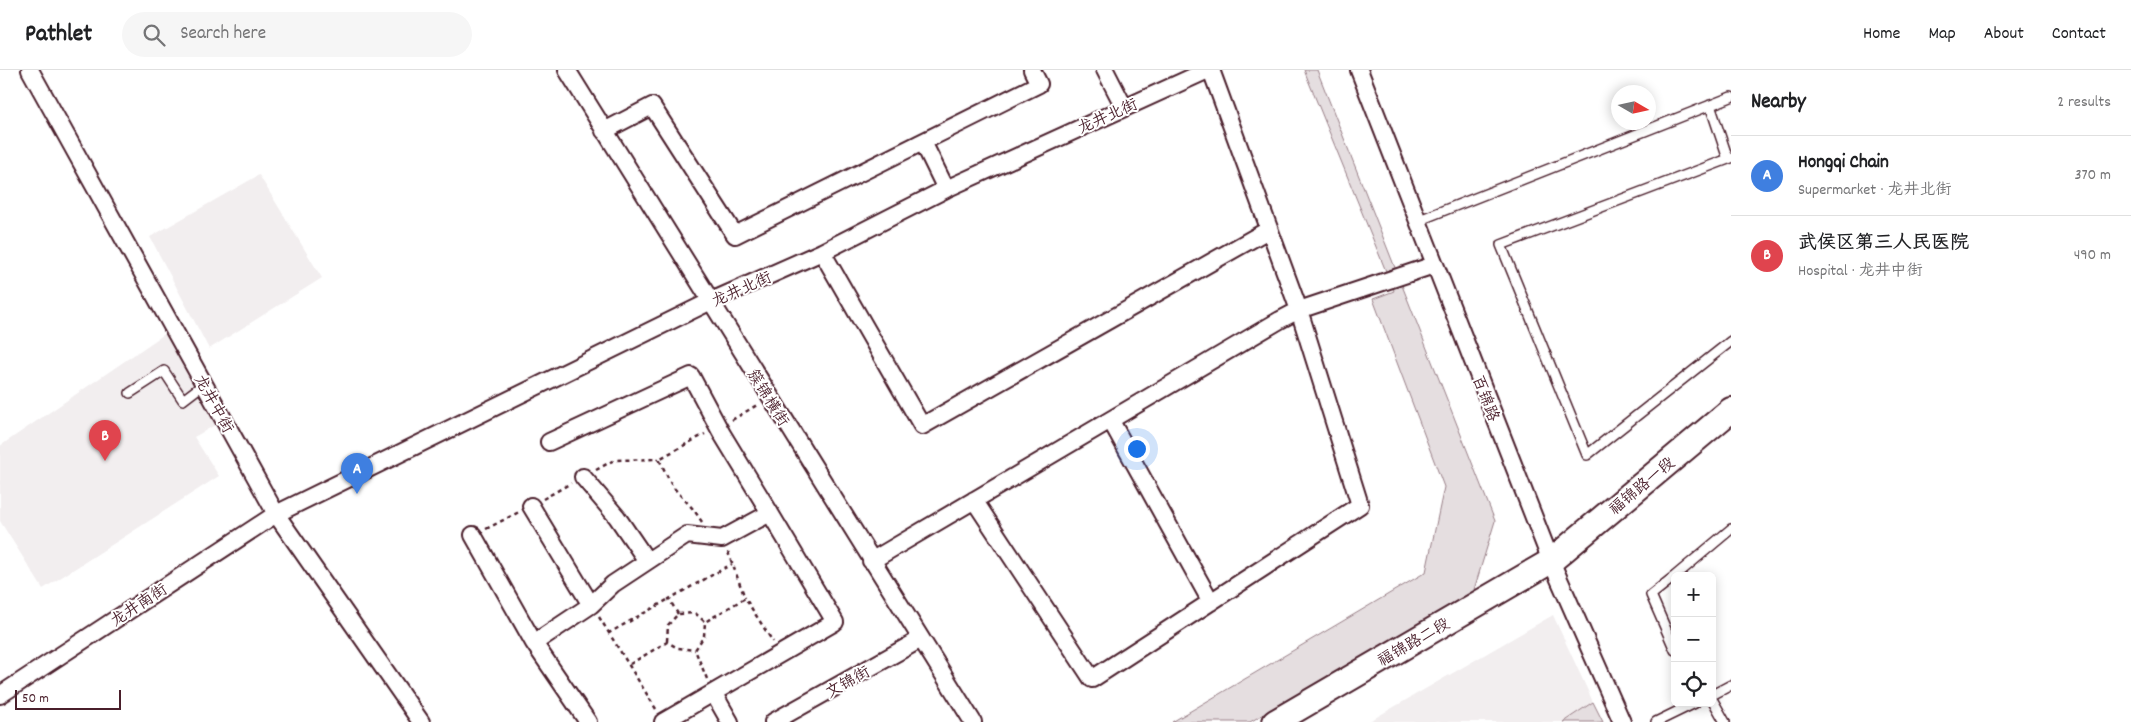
<!DOCTYPE html>
<meta charset="utf-8">
<style>
body{margin:0;font-family:Dekko,"LXGW WenKai TC",sans-serif;background:#f6f6f6;color:#202124}
.controls{position:absolute;right:15px;bottom:15px;display:grid;overflow:hidden;border-radius:8px;box-shadow:0 2px 12px #0003}
.controls button{width:45px;height:45px;display:grid;place-items:center;padding:0;border:0;border-bottom:1px solid #e0e0e0;background:#fff;color:#202124;font:25px sans-serif}
.compass{position:absolute;left:1611px;top:15px;width:45px;height:45px;border-radius:50%;background:#fff;box-shadow:0 2px 12px #0003;rotate:99deg}
.scale{position:absolute;left:15px;bottom:12px;width:106px;box-sizing:border-box;padding-left:5px;border:2px solid #4a1f2b;border-top:0;font-size:14px;line-height:18px;white-space:nowrap;color:#4a1f2b;-webkit-text-stroke:4px #fff;paint-order:stroke}
.you{position:absolute;left:1136px;top:378px;width:18px;height:18px;margin:-12px;border:4px solid #fff;border-radius:50%;background:#1a73e8;box-shadow:0 0 0 8px #1a73e833}
.badge{display:grid;place-items:center;width:32px;height:32px;border-radius:50%;background:#d93025;color:#fff;font-size:16px;font-weight:700}
.pin{position:absolute;translate:-50% -41px;filter:drop-shadow(0 1px 2px #0008)}
.pin::after{content:'';position:absolute;top:26px;width:18px;height:15px;background:inherit;clip-path:polygon(0 0,100% 0,50% 100%)}
.list{margin:0;padding:0;list-style:none}
h2{display:flex;justify-content:space-between;align-items:center;height:65px;margin:0;padding:0 20px;font-size:21px}
h2 small{font-size:16px;font-weight:400;color:#757577}
.list li{display:grid;grid-template-columns:32px 1fr auto;gap:15px;align-items:center;box-sizing:border-box;height:80px;padding:0 20px;border-top:1px solid #e0e0e0}
.list b{display:block;font-size:19px;white-space:nowrap}
.list p{margin:0;font-size:16px;white-space:nowrap;color:#757577}
.list em{font-size:16px;font-style:normal;color:#757577}
.icon{flex:none;width:28px;height:28px;fill:none;stroke:currentColor;stroke-width:2;stroke-linecap:round;stroke-linejoin:round}
.map{position:relative;flex:none;width:1731px;height:652px;overflow:hidden}
header{display:flex;align-items:center;gap:30px;box-sizing:border-box;height:70px;padding:0 25px;background:#fff;border-bottom:1px solid #e0e0e0}
header strong{font-size:24px}
nav{display:flex;gap:28px;margin-inline-start:auto;font-size:18px}
.search{width:350px;height:45px;background:#f6f6f6;display:flex;align-items:center;gap:12px;box-sizing:border-box;padding:0 18px;border-radius:28px;color:#757577;font-size:19px}
main{display:flex}
aside{flex:1;background:#fff}
.map>svg:first-child{display:block}
.built{fill:#f2eeef}
.green{fill:#e5dee0;stroke:#987e86}
.lines{fill:none;stroke-linecap:round;stroke-linejoin:round}
.lane-casing{stroke:#4a1f2b;stroke-width:12}
.street-casing{stroke:#4a1f2b;stroke-width:20}
.secondary-casing{stroke:#4a1f2b;stroke-width:28}
.path{stroke:#4a1f2b;stroke-width:2.5;stroke-dasharray:4 4;stroke-linecap:butt}
.lane{stroke:#fff;stroke-width:9}
.street{stroke:#fff;stroke-width:16}
.secondary{stroke:#fff;stroke-width:24}
.labels{text-anchor:middle;stroke-width:4;stroke-linejoin:round;paint-order:stroke}
.street-label{font-size:16px;fill:#4a1f2b;stroke:#fff}
</style>
<header>
<strong>Pathlet</strong>
<div class="search"><svg class="icon" aria-label="search" viewBox="0 0 24 24"><circle cx="10" cy="10" r="6"/><path d="M15 15l6 6"/></svg>Search here</div>
<nav><a>Home</a><a>Map</a><a>About</a><a>Contact</a></nav>
</header>
<main>
<div class="map">
<svg width="1731" height="652" viewBox="0 0 1731 652">
<rect width="100%" height="100%" fill="#fff"/>
<filter id="ink" filterUnits="userSpaceOnUse"><feTurbulence type="fractalNoise" baseFrequency=".02" numOctaves="2"/><feDisplacementMap in="SourceGraphic" scale="10" xChannelSelector="R" yChannelSelector="G"/><feConvolveMatrix kernelMatrix="1 2 1 2 8 2 1 2 1" color-interpolation-filters="sRGB"/></filter>
<g filter="url(#ink)">
<!-- built -->
<path class="built" d="M259 105 322 208 209 279 150 167Z
M166 263 217 354 194 367 219 406 43 519 0 451V376Z
M1553 545 1593 632 1563 652H1368Z"/>
<!-- green -->
<path class="green" d="M1304 0H1317L1495 451 1473 523 1250 652H1172L1426 502 1444 417 1373 229 1394 221Z
M1593 632 1603 652H1563Z"/>
<g class="lines">
<defs>
<path id="lane" d="M1710 35 1728 89
M1731 88 1501 175 1587 385 1731 271
M1417 151 1731 27
M130 323 164 301 183 330 204 314
M1675 506 1651 525 1675 580
M1675 506 1731 459
M1712 625 1731 615
M1712 629 1725 652
M1656 652 1695 633"/>
<path id="street" d="M30 0 276 444 421 652
M567 0 973 652
M1105 0 1124 37
M1359 0 1551 491 1622 652
M604 61 652 36 735 165 1039 14 1032 0
M923 72 946 119
M822 182 922 356 1268 160
M1111 351 1211 532
M549 372 691 306 722 364 770 443
M583 407 617 447 647 491
M974 430 1092 609 1360 435 1299 240 1211 0
M531 436 591 535
M473 465 534 573
M871 491 1280 250 1299 240 1434 195
M714 624 730 652
M0 625 276 444 709 232 822 182 946 119 1208 0
M588 652 534 573 591 535 613 514 687 465 722 469 770 443 835 552 663 652
M773 652 921 569"/>
<path id="secondary" d="M1275 652 1551 491 1731 340"/>
</defs>
<!-- lane casing -->
<use href="#lane" class="lane-casing"/>
<!-- street casing -->
<use href="#street" class="street-casing"/>
<!-- secondary casing -->
<use href="#secondary" class="secondary-casing"/>
<!-- path -->
<path class="path" d="M732 350 757 335
M596 400 614 390 659 389
M543 429 571 413
M702 452 694 440 672 416 659 389 705 364
M486 459 519 442
M728 482 745 528
M678 544 669 529 732 494
M599 547 609 563
M667 571 668 555 678 544 695 543 705 552
M630 594 667 572 678 578 695 580
M707 609 695 580 704 566 705 552 745 528 773 572
M656 639 609 563 669 529"/>
<!-- lane -->
<use href="#lane" class="lane"/>
<!-- street -->
<use href="#street" class="street"/>
<!-- secondary -->
<use href="#secondary" class="secondary"/>
</g>
</g>
<g class="labels">
<!-- street labels -->
<g class="street-label">
<text transform="translate(1107 45) rotate(-24)" y="6">龙井北街</text>
<text transform="translate(741 218) rotate(-24)" y="6">龙井北街</text>
<text transform="translate(769 327) rotate(58)" y="6">簇锦横街</text>
<text transform="translate(1487 328) rotate(69)" y="6">百锦路</text>
<text transform="translate(215 333) rotate(61)" y="6">龙井中街</text>
<text transform="translate(1641 415) rotate(-40)" y="6">福锦路一段</text>
<text transform="translate(138 534) rotate(-33)" y="6">龙井南街</text>
<text transform="translate(1413 571) rotate(-30)" y="6">福锦路二段</text>
<text transform="translate(847 611) rotate(-29)" y="6">文锦街</text>
</g>
</g>
</svg>
<div class="controls">
<button>+</button>
<button>−</button>
<button><svg class="icon" aria-label="locate" viewBox="0 0 24 24"><circle cx="12" cy="12" r="6"/><path d="M12 2v4M12 18v4M2 12h4M18 12h4"/></svg></button>
</div>
<svg class="compass" viewBox="-18 -18 36 36"><path d="M0-13l5 13h-10z" fill="#e53935"/><path d="M0 13l5-13h-10z" fill="#757577"/></svg>
<div class="scale">50 m</div>
<div class="you"></div>
<div class="pin badge" style="left:357px;top:424px;background:#3f7fe0">A</div>
<div class="pin badge" style="left:105px;top:391px;background:#e0444e">B</div>
</div>
<aside>
<h2>Nearby<small>2 results</small></h2>
<ul class="list">
<li><span class="badge" style="background:#3f7fe0">A</span><div><b>Hongqi Chain</b><p>Supermarket · 龙井北街</p></div><em>370 m</em></li>
<li><span class="badge" style="background:#e0444e">B</span><div><b>武侯区第三人民医院</b><p>Hospital · 龙井中街</p></div><em>490 m</em></li>
</ul>
</aside>
</main>
